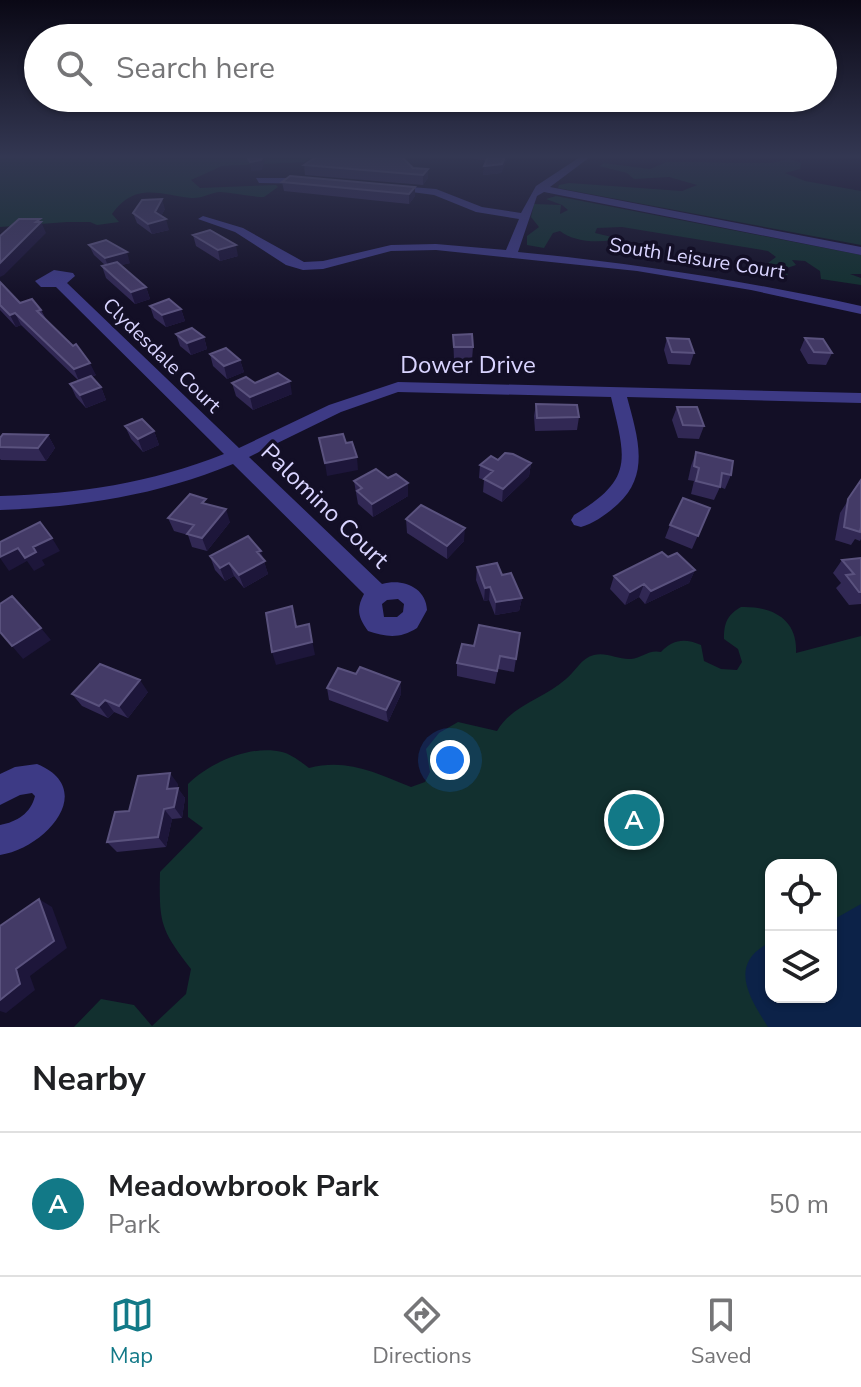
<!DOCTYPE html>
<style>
body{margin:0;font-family:"Nunito Sans",sans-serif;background:#f6f6f6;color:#202124}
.controls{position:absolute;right:24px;bottom:24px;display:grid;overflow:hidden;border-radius:16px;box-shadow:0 2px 6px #0004}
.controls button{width:72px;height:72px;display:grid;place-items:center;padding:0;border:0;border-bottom:2px solid #e0e0e0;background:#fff;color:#202124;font:40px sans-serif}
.you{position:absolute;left:450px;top:760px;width:28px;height:28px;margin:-20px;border:6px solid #fff;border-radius:50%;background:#1a73e8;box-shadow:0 0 0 12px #1a73e833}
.badge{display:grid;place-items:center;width:52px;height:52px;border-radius:50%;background:#127987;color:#fff;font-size:26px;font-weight:700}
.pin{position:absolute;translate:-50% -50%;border:4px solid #fff;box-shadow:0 2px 8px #0006}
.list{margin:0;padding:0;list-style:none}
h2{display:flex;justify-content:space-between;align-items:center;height:104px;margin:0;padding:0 32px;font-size:34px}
h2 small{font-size:26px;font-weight:400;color:#757577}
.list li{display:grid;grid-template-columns:52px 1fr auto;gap:24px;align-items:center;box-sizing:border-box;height:144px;padding:0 32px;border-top:2px solid #e0e0e0}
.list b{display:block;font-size:30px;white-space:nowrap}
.list p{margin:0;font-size:26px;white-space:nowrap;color:#757577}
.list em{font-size:26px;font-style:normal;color:#757577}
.icon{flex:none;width:44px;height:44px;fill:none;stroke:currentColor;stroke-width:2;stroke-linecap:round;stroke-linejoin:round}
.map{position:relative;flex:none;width:861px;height:1027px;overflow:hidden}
.search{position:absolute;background:#fff;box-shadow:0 2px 6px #0004;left:24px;right:24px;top:24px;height:88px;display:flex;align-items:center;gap:20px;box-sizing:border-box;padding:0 28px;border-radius:44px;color:#757577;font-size:30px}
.sheet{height:248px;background:#fff}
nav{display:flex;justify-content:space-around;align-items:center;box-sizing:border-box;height:112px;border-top:2px solid #e0e0e0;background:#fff;font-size:22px;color:#757577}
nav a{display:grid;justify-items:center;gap:4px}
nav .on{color:#127987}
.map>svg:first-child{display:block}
.green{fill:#12302f;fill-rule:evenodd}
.water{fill:#0c2248}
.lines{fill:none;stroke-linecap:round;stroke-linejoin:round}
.minor{fill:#3d3a85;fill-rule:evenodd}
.wall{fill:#312854}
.shaded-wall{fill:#1d163a}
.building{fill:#433a66;stroke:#5a527e;stroke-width:2}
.labels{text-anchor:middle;stroke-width:7;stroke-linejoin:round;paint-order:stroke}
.far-street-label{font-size:20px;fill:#d9d4ff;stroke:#130f26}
.street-label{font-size:24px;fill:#d9d4ff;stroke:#130f26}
</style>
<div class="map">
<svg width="861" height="1027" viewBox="0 0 861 1027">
<rect width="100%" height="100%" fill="#130f26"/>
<!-- green -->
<path class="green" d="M0 157 294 159 313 157 304 162 222 166 191 180 200 188 276 185 278 187 264 197C250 197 236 193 221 192 211 192 202 199 191 198 158 194 135 182 112 214L119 222 97 225 90 222H67L0 227Z
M790 159 801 163 800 169 785 173 805 181 861 191V245L558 188 559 185 569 183 682 191 697 185 669 177 634 179 627 173 599 166 604 163 650 169 666 162 771 163Z
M556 196 861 255V274H850L861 278V285L821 279 820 271 805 261 792 260 796 265 784 269 788 275 776 276 768 271 773 267 768 263 776 257 768 251 622 227 597 228 595 233 616 238 613 240C593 243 573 241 560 231L553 233 544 248 527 245V236L539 227 531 217 534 204 561 205 560 214 568 210 562 205 546 199Z
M741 607C772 606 798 619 796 653L861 636V1027H74L101 999 134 1005 152 1026 186 994 191 969C160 929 159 923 160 872L203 828 188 817V784C209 763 252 744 282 752 291 754 301 762 309 768 347 758 376 773 411 787L425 782 430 772 426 749 439 733 458 722 497 731C513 704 544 699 566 679 576 671 581 658 594 655 607 652 619 660 631 659 642 658 649 649 661 652 673 639 685 638 701 645L704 661 721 669 737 670 742 662 738 649 724 639C724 623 727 615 741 607ZM771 865H831V997H771Z"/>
<!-- water -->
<path class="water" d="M861 904V1027H768C749 997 727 963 771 942V997H831V921Z"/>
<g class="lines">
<!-- minor -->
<path class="minor" d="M580 157H590L550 187 861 247V255L544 192 537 196 518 252C635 263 746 281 861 306V314L751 290 637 271 436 250 391 251 323 269 303 270 286 265 235 232 198 219 203 216 243 228 304 262 323 261 391 245 436 244 506 250 519 219 476 212 434 195 382 188 387 185 436 189 482 207 521 213 536 186Z
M256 178H312L317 181 312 184 259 183Z
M54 270 73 273 75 276 67 283 239 448 329 405 398 382 861 393V403L627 397C637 435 651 474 618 504 608 513 595 523 581 527L574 525 571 520 574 515C634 479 626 460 611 397L398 392 341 412 249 457 382 584C402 578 426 587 427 610L417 628C400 639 386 637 368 631 358 617 356 609 364 594L233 464C158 495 81 507 0 510V496C78 494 151 483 224 454L56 287H41L35 281ZM398 599 404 604 403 612 397 617H384L382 604 387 600Z
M37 764C98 789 46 848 0 855V825C17 822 31 813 35 796L32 793 20 795 0 805V774L15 767Z"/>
</g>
<!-- wall -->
<path class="wall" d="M453 157H508L501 173 483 175 486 160Z
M304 165 428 169V178L423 185 305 175Z
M282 182 415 187V196L409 204 284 191Z
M165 209 161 216 169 230 152 234 137 223 133 213Z
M193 235 238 256 220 261 196 246Z
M89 245 130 263 121 265 146 287 150 299 135 304 106 278 102 266 105 265 94 255Z
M0 282 20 303 41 310 46 319 96 375 91 377 101 387 106 400 86 408 76 397 70 384 79 381 21 325 16 327 0 310Z
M150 306 181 309 185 321 166 327 154 318Z
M176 334 204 337 207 349 191 355 180 346Z
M453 335 473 347 472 360H454Z
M667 338 694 353 690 365 668 364 664 350Z
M805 338 832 353 826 365 808 364 800 350Z
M210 354 240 360 244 372 227 379 213 366Z
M232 383H255L292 394 253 410 236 396Z
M536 404 579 417 577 430 535 431 534 416Z
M677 407 704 426 699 439 678 438 672 420Z
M125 426 154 431 159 445 143 452 131 439Z
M48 435 55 448 46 461 1 460 0 459V438Z
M696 452 731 475 725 489 720 487 714 500 691 494 694 481 688 480 691 466Z
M498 460 531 463 529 476 502 502 483 492 484 480 479 478 480 465Z
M388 478 408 496 373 517 358 504 354 481Z
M861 480V539L860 541 855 539 851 545 835 540 840 513Z
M208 504 230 522 207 551 192 547 188 535 174 531 168 518Z
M710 508 692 549 665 538 670 525Z
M406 519 464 541 447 559 407 533Z
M210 556 263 559 268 574 244 588 234 576 225 581 215 570Z
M668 557 695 570 689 583 645 604 639 597 625 605 610 589 614 576Z
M861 558V604L849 605 836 588 841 583 833 573 842 560Z
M477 567 502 575 522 598 519 611 495 615 489 600 484 601 476 580Z
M520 633 514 672 498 669 495 684 457 676V663L474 646Z
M356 674 400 682 401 694 388 722 329 700 327 688Z
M148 692 128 718 114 712 108 718 82 706 72 694Z
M178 784 177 788 185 798 182 818 172 819 166 847 117 852 107 842 129 811Z"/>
<!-- shaded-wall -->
<path class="shaded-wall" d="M262 157H266L262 170 251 171 250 162Z
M505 157H508L501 173 483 175 484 166Z
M428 169V178L423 185V175Z
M415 187V196L409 204V194Z
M162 199 165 209 158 221 166 219 169 230 152 234 148 224Z
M40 219 46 233 4 275 0 277V263Z
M236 245 238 256 220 261 218 250Z
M127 252 130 263 109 269 105 258Z
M146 287 150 299 135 304 131 292Z
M181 309 185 321 166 327 162 315Z
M15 313 21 325 16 327 10 315Z
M204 337 207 349 191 355 187 343Z
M240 360 244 372 227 379 224 366Z
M90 363 96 375 79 381 74 369Z
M290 381 292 394 253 410 250 397Z
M101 387 106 400 86 408 80 395Z
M154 431 159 445 143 452 138 439Z
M48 435 55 448 46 461 38 448Z
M357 457 358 470 327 476 325 463Z
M531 463 529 476 502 502 503 489Z
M408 483V496L373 517 372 504Z
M226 509 230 522 207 551 202 538Z
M465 528 464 541 447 559V546Z
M52 538 60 551 42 560 45 565 34 571 27 561 9 571 0 558 18 548 33 547Z
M261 551 268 574 244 588 239 575 257 552Z
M229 563 234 576 225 581 220 568Z
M695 570 689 583 645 604 651 591Z
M644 584 639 597 625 605 630 592Z
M490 587 489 600 484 601 485 588Z
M522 598 519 611 495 615 496 602Z
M309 624 315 655 276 665 272 652Z
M41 628 51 640 23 659 12 646Z
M140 680 148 692 128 718 119 706Z
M400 682 401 694 388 722 386 710Z
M105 700 114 712 108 718 99 706Z
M170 773 178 784 175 799 167 789Z
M178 788 185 798 182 818 174 807Z
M164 809 172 819 166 847 158 837Z
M39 899 52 907 67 948 30 976 35 990 6 1013 0 1011V1000L16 969Z"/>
<!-- building -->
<path class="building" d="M247 157H262L261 160 250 162Z
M316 157H402L413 168 428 169 423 175 304 165Z
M488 157H505L502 164 484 166Z
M290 176 415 187 409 194 282 182Z
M162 199 155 212 166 219 148 224 133 213 142 200Z
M19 219H40L36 222H41L0 263V236Z
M210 230 236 245 218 250 193 235Z
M106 240 127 252 105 258 89 245Z
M117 262 146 287 131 292 102 266Z
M0 282 20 303 32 299 41 310 37 311 73 346 76 344 90 363 74 369 15 313 10 315 0 305Z
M169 299 181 309 162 315 150 306Z
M192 328 204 337 187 343 176 334Z
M472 334 473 347H454L453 335Z
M667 338 689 339 694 353 672 352Z
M805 338 823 339 832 353 814 352Z
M226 348 240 360 224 366 210 354Z
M278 373 290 381 250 397 232 383 246 377 255 383Z
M91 376 101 387 80 395 70 384Z
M536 404 577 405 579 417 537 418Z
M677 407H697L704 426 683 425Z
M142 419 154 431 138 439 125 426Z
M3 434 48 435 38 448 0 447V438Z
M343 434 346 443 352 442 357 457 325 463 319 438Z
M696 452 733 461 731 475 722 473 720 487 696 481 699 468 694 466Z
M505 453 513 454 531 463 503 489 484 479 493 471 480 465 491 456 498 460Z
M376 469 388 478 396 474 408 483 372 504 357 491 362 488 354 481Z
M861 480V527L860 532 844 527 848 499Z
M190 494 206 499 202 503 226 509 202 538 187 534 194 525 168 518Z
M683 498 710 508 698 536 670 525Z
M421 505 465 528 447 546 406 519Z
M40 522 52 538 33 547 36 552 25 558 18 548 0 557V542Z
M248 536 261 551 257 552 265 561 239 575 229 563 220 568 210 556Z
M662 552 668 557 677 553 695 570 651 591 644 584 630 592 614 576Z
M861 558V592H859L846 575 854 574 842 560Z
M497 563 502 575 511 573 522 598 496 602 490 587 485 588 477 567Z
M12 596 41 628 12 646 0 632V604Z
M292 606 296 627 309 624 312 642 272 652 266 613Z
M479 625 520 633 516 659 500 656 497 671 457 663 462 644 474 646Z
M100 664 140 680 119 706 105 700 99 706 72 694Z
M360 667 400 682 386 710 327 688 338 668 356 674Z
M170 773 167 789 178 788 174 807 164 809 158 837 107 842 115 812 129 811 138 776Z
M39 899 54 941 16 969 20 984 0 1000V926Z"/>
<!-- sky -->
<linearGradient id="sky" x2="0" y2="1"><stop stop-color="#0a0815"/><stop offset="0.52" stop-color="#333752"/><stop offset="1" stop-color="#333752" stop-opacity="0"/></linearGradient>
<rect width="861" height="301" fill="url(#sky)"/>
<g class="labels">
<!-- far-street labels -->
<g class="far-street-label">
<text transform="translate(697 258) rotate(9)" y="7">South Leisure Court</text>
<text transform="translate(162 355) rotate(44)" y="7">Clydesdale Court</text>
</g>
<!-- street labels -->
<g class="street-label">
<text x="468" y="373">Dower Drive</text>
<text transform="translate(325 506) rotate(44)" y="8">Palomino Court</text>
</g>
</g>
</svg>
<div class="controls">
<button><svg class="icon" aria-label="locate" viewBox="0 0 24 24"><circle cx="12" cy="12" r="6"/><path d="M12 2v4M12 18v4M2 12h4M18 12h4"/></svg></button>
<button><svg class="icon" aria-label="layers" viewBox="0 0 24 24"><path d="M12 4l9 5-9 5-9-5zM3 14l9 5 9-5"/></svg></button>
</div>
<div class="you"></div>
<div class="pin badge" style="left:634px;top:820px">A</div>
<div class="search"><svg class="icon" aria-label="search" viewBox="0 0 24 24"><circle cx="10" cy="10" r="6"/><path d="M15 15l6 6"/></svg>Search here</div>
</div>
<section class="sheet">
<h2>Nearby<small></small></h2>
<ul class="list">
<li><span class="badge">A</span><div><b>Meadowbrook Park</b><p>Park</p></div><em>50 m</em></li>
</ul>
</section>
<nav>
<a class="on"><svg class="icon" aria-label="map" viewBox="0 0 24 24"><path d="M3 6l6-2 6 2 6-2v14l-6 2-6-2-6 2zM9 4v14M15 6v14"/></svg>Map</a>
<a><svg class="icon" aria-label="directions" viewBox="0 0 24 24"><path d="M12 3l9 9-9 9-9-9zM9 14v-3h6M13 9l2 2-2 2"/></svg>Directions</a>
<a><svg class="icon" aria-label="saved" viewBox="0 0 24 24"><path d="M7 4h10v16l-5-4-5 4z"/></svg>Saved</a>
</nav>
